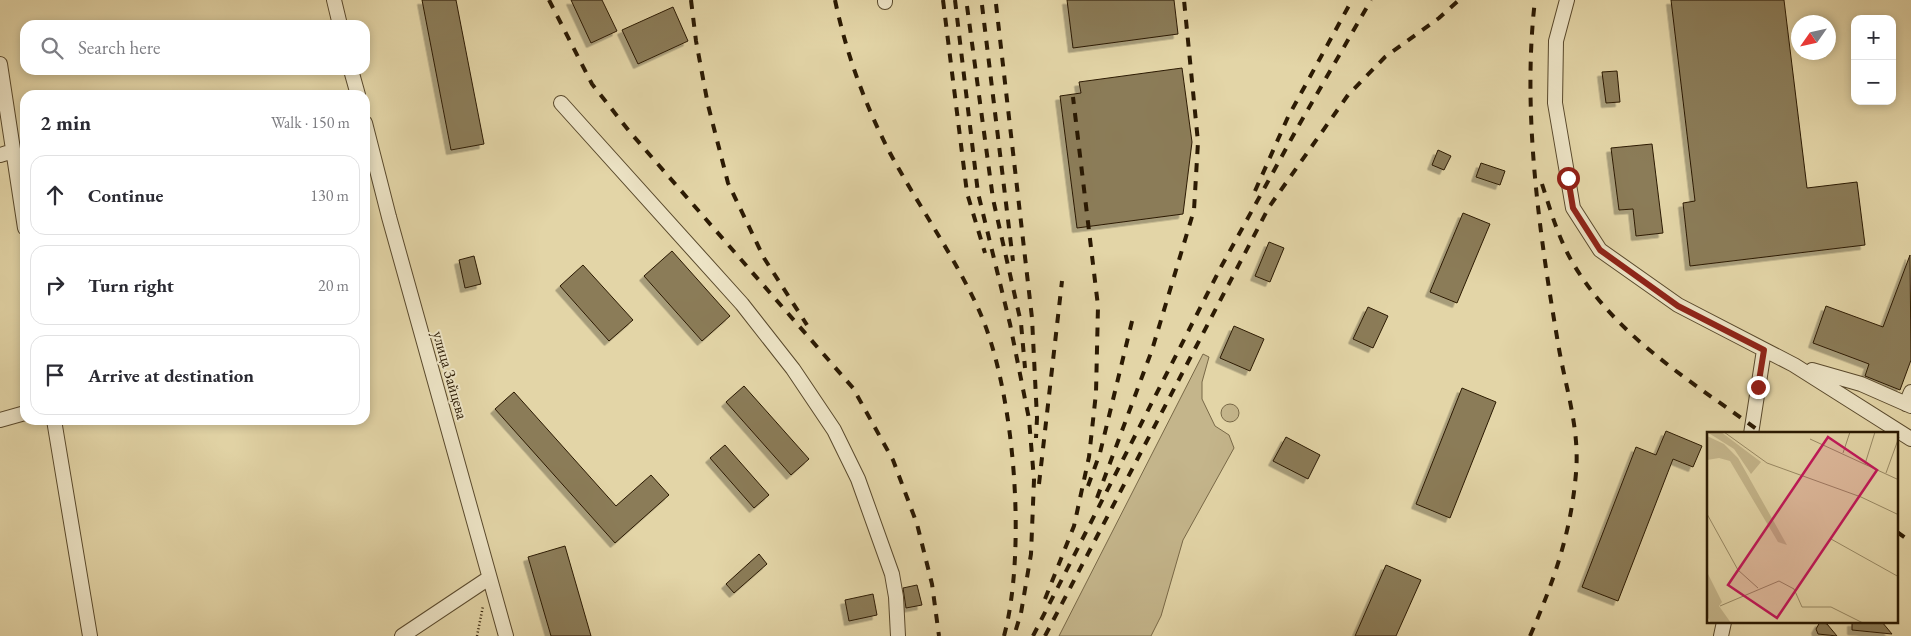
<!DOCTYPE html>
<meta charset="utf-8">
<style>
body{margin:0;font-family:"EB Garamond",serif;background:#f2f2f3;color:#2b2b33}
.controls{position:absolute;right:15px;top:15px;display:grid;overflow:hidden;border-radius:10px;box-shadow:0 2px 8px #0003}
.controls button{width:45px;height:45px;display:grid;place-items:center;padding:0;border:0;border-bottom:1px solid #e1e1e2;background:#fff;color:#2b2b33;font:25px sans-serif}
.compass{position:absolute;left:1791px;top:15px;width:45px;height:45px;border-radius:50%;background:#fff;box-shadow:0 2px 8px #0003;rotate:236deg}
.stop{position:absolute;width:15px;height:15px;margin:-11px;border:4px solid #8f2418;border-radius:50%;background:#fff}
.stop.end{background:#8f2418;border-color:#fff;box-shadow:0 1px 5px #0008}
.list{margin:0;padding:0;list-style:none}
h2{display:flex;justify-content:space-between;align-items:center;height:65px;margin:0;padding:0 20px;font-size:21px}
h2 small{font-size:16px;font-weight:400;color:#7c7c81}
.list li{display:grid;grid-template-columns:32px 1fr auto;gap:15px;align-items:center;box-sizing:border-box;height:80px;margin:0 10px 10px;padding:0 10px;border:1px solid #e1e1e2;border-radius:15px}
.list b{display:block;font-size:19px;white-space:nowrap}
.list em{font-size:16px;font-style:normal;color:#7c7c81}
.icon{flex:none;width:28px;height:28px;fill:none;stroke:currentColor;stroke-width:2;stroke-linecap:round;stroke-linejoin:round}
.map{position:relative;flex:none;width:1911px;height:636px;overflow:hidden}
.search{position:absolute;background:#fff;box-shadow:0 2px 8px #0003;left:20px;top:20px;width:350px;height:55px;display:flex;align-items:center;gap:12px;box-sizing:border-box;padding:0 18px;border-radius:15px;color:#7c7c81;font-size:19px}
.panel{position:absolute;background:#fff;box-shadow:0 2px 8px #0003;left:20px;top:90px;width:350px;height:335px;border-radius:15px}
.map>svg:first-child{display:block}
.green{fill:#c4b58b;stroke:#786847}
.building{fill:#8b7b58;stroke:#2b1a03;filter:url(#shadow)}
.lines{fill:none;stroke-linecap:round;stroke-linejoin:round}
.minor-casing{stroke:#59492c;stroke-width:16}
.path{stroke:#2b1a03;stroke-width:2.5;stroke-dasharray:1 2.5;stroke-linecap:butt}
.minor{stroke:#ede4c6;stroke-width:14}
.rail{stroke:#2b1a03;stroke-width:4;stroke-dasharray:9 9;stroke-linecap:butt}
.route{stroke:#8f2418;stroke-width:6}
.labels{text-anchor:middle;stroke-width:4;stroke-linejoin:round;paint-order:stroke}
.street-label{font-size:16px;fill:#2b1a03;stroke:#ede4c6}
.inset-road{fill:none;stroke:#998a65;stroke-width:1}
.view{fill:#c2185b;fill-opacity:0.15;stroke:#c2185b;stroke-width:2.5}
.inset-edge{fill:none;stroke:#2b1a03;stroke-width:2.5}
</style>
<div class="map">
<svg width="1911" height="636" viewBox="0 0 1911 636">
<defs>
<filter id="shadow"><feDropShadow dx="-4.5" dy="4.5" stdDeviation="0" flood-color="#0004"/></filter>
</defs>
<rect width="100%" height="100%" fill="#e3d5a7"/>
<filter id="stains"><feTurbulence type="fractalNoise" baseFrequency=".004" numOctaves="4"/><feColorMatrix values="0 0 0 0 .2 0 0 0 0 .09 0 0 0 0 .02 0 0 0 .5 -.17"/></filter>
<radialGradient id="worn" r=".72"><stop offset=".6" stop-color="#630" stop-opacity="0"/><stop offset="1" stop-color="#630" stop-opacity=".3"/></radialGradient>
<!-- green -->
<path class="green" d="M1203 354 1209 357 1202 382V399L1215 426 1229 435 1234 448 1183 540 1161 616 1151 636H1059Z
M1221 413a9 9 0 1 1 18 0a9 9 0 1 1-18 0Z"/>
<!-- building -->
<path class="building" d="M422 0H456L484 144 451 150Z
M571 0H602L617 31 591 43Z
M1067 0H1174L1178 34 1073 48Z
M1671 0H1784L1807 188 1857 182 1865 245 1690 266 1683 203 1695 201Z
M673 7 688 41 638 64 622 30Z
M1182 68 1192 142 1183 214 1077 228 1060 96 1081 93 1079 82Z
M1617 71 1620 102 1606 103 1602 72Z
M1652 144 1663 233 1636 236 1633 209 1619 210 1611 148Z
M1438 150 1451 156 1444 170 1432 165Z
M1481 163 1505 171 1500 185 1476 177Z
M1463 213 1490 224 1457 303 1430 292Z
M1269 242 1284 248 1270 282 1255 276Z
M672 251 730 316 702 341 644 276Z
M1910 255 1911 360 1900 390 1865 376 1869 364 1813 343 1826 306 1883 327Z
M474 256 481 284 465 288 459 260Z
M583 265 633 320 609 341 560 286Z
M1368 307 1388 316 1373 348 1353 339Z
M1234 326 1264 339 1250 371 1220 358Z
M744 386 809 459 791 475 726 402Z
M1462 388 1496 402 1450 518 1416 504Z
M514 392 616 506 651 475 669 495 615 543 495 409Z
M1666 431 1702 446 1693 467 1673 459 1618 601 1582 587 1636 447 1656 455Z
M1286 437 1320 455 1308 479 1273 461Z
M725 445 769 495 754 508 710 458Z
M565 546 591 636H551L528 557Z
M759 554 767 564 734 593 726 584Z
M1386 565 1421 580 1396 636H1355Z
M917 585 922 605 906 608 903 588Z
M873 594 877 615 849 621 845 600Z
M1820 622 1827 624 1837 636 1818 634 1816 629Z
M1852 622H1882L1892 634 1852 630Z"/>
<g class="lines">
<defs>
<path id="minor" d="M334 0 340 25
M885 0V2
M1567 0 1556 41 1555 103 1573 208 1600 250 1678 305 1794 365 1911 439
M0 64 25 228
M351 70 358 95
M561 103 742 304 793 369 834 430 858 479 892 574 896 597 898 636
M365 123 389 217 506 636
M0 155 13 151
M1812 370 1861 384 1911 406
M1906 404 1911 392
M0 420 25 413
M54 420 90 636
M1751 434 1764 350
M402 636 489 578
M1721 636 1724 622"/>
</defs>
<!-- minor casing -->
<use href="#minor" class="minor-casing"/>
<!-- path -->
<path class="path" d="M477 636 483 606"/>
<!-- minor -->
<use href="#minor" class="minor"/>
<!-- rail -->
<path class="rail" d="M549 0 592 84 629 131 853 388 893 460 917 524 932 584 939 636
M691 0 696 41 708 105 728 183 764 258 807 325
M835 0C846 53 865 105 890 153 918 205 953 254 978 308 1015 388 1027 551 1004 636
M943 0 967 193 985 253
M955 0 978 193 1010 324 1029 419 1034 480 1031 554 1021 613 1014 636
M996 4 1032 318 1037 418 1036 438
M982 5 1013 261
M967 6 993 199 1021 323 1025 368
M1542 184C1551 212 1559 240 1574 265 1619 340 1695 383 1763 434
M1255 191 1288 117 1352 0
M1039 484 1062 281
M1088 486 1100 453 1134 313
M1097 498 1152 350 1194 210 1198 142 1184 0
M1897 532 1911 542
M1045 599 1074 526 1089 457 1096 393 1098 306 1073 97
M1033 636 1221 267 1299 125 1371 0
M1045 636 1269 207 1348 95 1385 57 1439 18 1459 0
M1530 636C1554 581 1571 533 1576 473 1580 428 1565 386 1558 343 1539 232 1522 111 1535 0"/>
</g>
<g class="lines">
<!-- route -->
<path class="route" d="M1568 178 1573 208 1600 250 1678 306 1764 350 1758 387"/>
</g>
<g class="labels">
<!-- street labels -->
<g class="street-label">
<text transform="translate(451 375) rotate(74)" y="6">улица Зайцева</text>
</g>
</g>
<!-- overview -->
<g transform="translate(1707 432)">
<rect width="191" height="191" fill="#e3d5a7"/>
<path d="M0 0H14L54 30 44 42 27 17ZM0 4 17 12 31 26 80 113 71 110 23 29 12 26 0 28ZM0 140 15 170 12 174 24 191H4L0 184Z" fill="#c4b58b"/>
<path class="inset-road" d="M17 0 60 31 154 65 192 83M103 7 192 48M136 21 143 0M158 32 168 0M179 41 192 5M0 82 31 138 51 156M124 107 192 145M13 174 72 149 87 157 95 175H124L156 191"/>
<path class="view" d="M121 5 170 38 70 186 21 153Z"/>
<rect width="191" height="191" class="inset-edge"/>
</g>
<rect width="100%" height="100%" filter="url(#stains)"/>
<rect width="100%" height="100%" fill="url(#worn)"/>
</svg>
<div class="controls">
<button>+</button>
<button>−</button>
</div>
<svg class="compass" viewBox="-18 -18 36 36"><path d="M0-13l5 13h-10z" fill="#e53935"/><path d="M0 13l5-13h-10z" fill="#7c7c81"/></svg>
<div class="stop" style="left:1568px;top:178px"></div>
<div class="stop end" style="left:1758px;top:387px"></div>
<div class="search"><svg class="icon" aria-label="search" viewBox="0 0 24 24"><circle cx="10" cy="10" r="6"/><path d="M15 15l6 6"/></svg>Search here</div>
<section class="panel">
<h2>2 min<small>Walk · 150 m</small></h2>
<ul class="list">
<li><svg class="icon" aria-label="ahead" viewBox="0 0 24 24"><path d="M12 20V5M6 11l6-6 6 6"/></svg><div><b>Continue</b></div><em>130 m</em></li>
<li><svg class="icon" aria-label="right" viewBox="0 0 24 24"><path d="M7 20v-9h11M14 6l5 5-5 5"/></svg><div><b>Turn right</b></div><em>20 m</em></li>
<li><svg class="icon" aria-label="arrive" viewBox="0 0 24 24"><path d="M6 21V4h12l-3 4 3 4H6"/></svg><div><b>Arrive at destination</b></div></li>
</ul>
</section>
</div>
